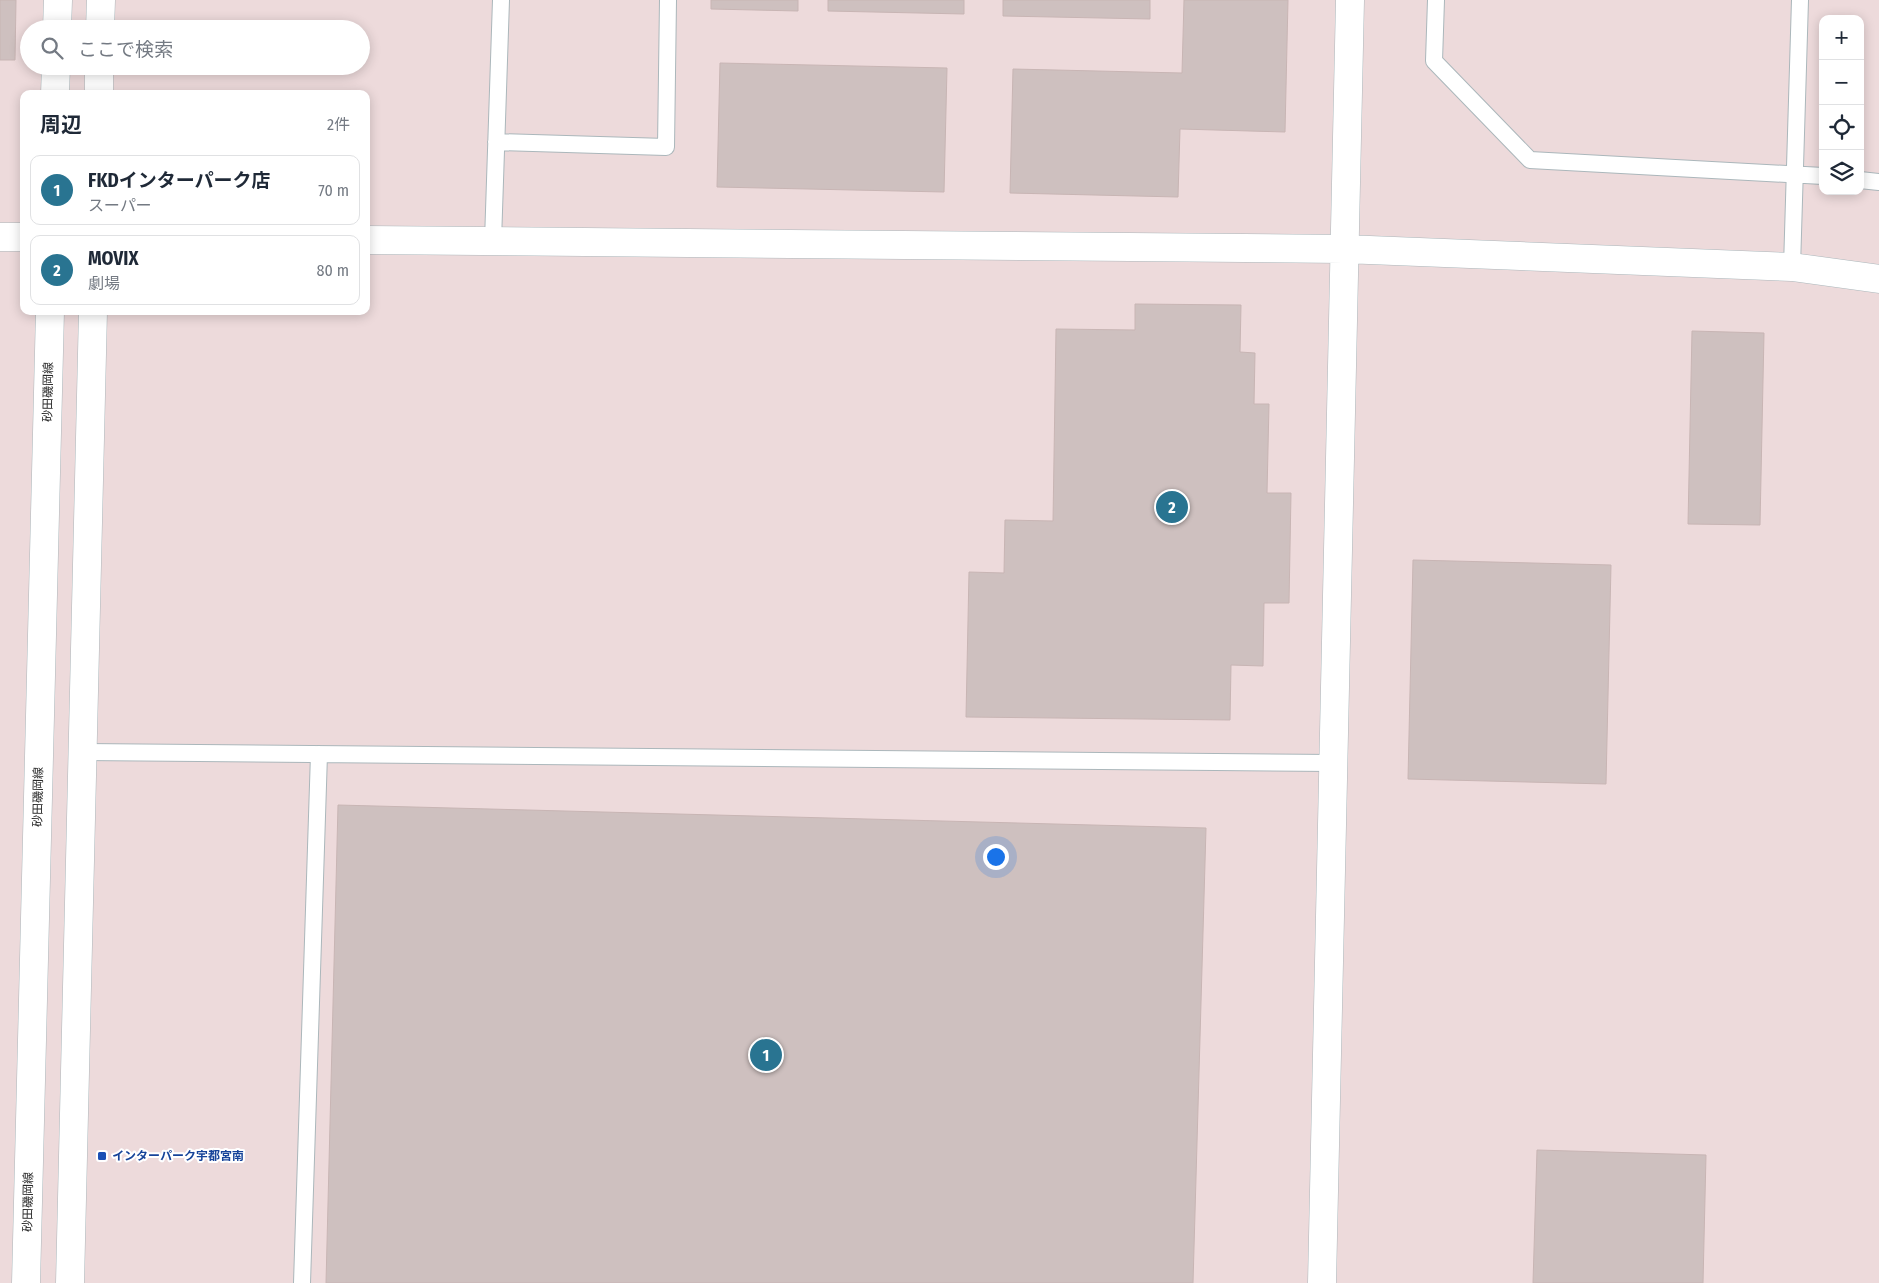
<!DOCTYPE html>
<html lang="ja">
<meta charset="utf-8">
<style>
body{margin:0;font-family:"Fira Sans Condensed","Noto Sans JP",sans-serif;background:#f2f2f3;color:#1f2937}
.controls{position:absolute;right:15px;top:15px;display:grid;overflow:hidden;border-radius:10px;box-shadow:0 2px 12px #0003}
.controls button{width:45px;height:45px;display:grid;place-items:center;padding:0;border:0;border-bottom:1px solid #e0e1e3;background:#fff;color:#1f2937;font:25px sans-serif}
.you{position:absolute;left:995px;top:856px;width:18px;height:18px;margin:-12px;border:4px solid #fff;border-radius:50%;background:#1a73e8;box-shadow:0 0 0 8px #1a73e833}
.badge{display:grid;place-items:center;width:32px;height:32px;border-radius:50%;background:#297491;color:#fff;font-size:16px;font-weight:700}
.pin{position:absolute;translate:-50% -50%;border:2px solid #fff;box-shadow:0 1px 5px #0006}
.list{margin:0;padding:0;list-style:none}
h2{display:flex;justify-content:space-between;align-items:center;height:65px;margin:0;padding:0 20px;font-size:21px}
h2 small{font-size:16px;font-weight:400;color:#747a83}
.list li{display:grid;grid-template-columns:32px 1fr auto;gap:15px;align-items:center;box-sizing:border-box;height:70px;margin:0 10px 10px;padding:0 10px;border:1px solid #e0e1e3;border-radius:10px}
.list b{display:block;font-size:19px;white-space:nowrap}
.list p{margin:0;font-size:16px;white-space:nowrap;color:#747a83}
.list em{font-size:16px;font-style:normal;color:#747a83}
.icon{flex:none;width:28px;height:28px;fill:none;stroke:currentColor;stroke-width:2;stroke-linecap:round;stroke-linejoin:round}
.map{position:relative;flex:none;width:1879px;height:1283px;overflow:hidden}
.search{position:absolute;background:#fff;box-shadow:0 2px 12px #0003;left:20px;top:20px;width:350px;height:55px;display:flex;align-items:center;gap:12px;box-sizing:border-box;padding:0 18px;border-radius:28px;color:#747a83;font-size:19px}
.panel{position:absolute;background:#fff;box-shadow:0 2px 12px #0003;left:20px;top:90px;width:350px;height:225px;border-radius:10px}
.map>svg:first-child{display:block}
.building{fill:#cec0bf;stroke:#c8b5b4}
.lines{fill:none;stroke-linecap:round;stroke-linejoin:round}
.service-casing{stroke:#abb7bb;stroke-width:18}
.tertiary-casing{stroke:#abb7bb;stroke-width:29}
.service{stroke:#fff;stroke-width:16}
.tertiary{stroke:#fff;stroke-width:28}
.transit-dot{fill:#1a4fb4;stroke:#fff;stroke-width:2}
.labels{text-anchor:middle;stroke-width:4;stroke-linejoin:round;paint-order:stroke}
.street-label{font-size:12px;fill:#2a2a2a;stroke:#fff}
.transit-label{font-size:12px;font-weight:bold;fill:#164399;stroke:#fff;text-anchor:start}
</style>
<div class="map">
<svg width="1879" height="1283" viewBox="0 0 1879 1283">
<rect width="100%" height="100%" fill="#eddadb"/>
<!-- building -->
<path class="building" d="M0 0H16L15 60H0Z
M711 0H798V11L711 9Z
M828 0H964V14L828 11Z
M1003 0H1150V19L1003 16Z
M1184 0H1288L1285 132 1180 129 1178 197 1010 193 1013 69 1182 73Z
M720 63 947 68 944 192 717 187Z
M1135 304 1241 305 1240 352 1255 353 1254 404H1269L1267 493H1291L1289 603H1264L1263 666 1231 665 1230 720 966 717 969 572 1004 573 1005 520 1053 521 1056 329 1135 330Z
M1692 331 1764 333 1760 525 1688 524Z
M1413 560 1611 565 1606 784 1408 779Z
M338 805 1206 828 1193 1283H326Z
M1537 1150 1706 1155 1703 1283H1533Z"/>
<g class="lines">
<defs>
<path id="service" d="M1436 0 1434 61 1530 160 1823 176
M496 142 666 147 668 0
M1860 180 1879 182
M493 241 501 0
M1792 267 1800 0
M83 752 1333 763
M302 1283 319 754"/>
<path id="tertiary" d="M57 29 58 0
M100 29 101 0
M55 94 56 66
M99 94V66
M0 237H24
M366 240 1344 249 1792 267 1879 279
M26 1283 50 311
M70 1283 93 311
M1322 1283 1350 0"/>
</defs>
<!-- service casing -->
<use href="#service" class="service-casing"/>
<!-- tertiary casing -->
<use href="#tertiary" class="tertiary-casing"/>
<!-- service -->
<use href="#service" class="service"/>
<!-- tertiary -->
<use href="#tertiary" class="tertiary"/>
</g>
<!-- markers -->
<rect class="transit-dot" x="97" y="1151" width="10" height="10" rx="2.5"/>
<g class="labels">
<!-- street labels -->
<g class="street-label">
<text transform="translate(48 392) rotate(-89)" y="4">砂田磯岡線</text>
<text transform="translate(38 797) rotate(-89)" y="4">砂田磯岡線</text>
<text transform="translate(28 1202) rotate(-89)" y="4">砂田磯岡線</text>
</g>
<!-- transit labels -->
<g class="transit-label">
<text x="112" y="1160">インターパーク宇都宮南</text>
</g>
</g>
</svg>
<div class="controls">
<button>+</button>
<button>−</button>
<button><svg class="icon" aria-label="locate" viewBox="0 0 24 24"><circle cx="12" cy="12" r="6"/><path d="M12 2v4M12 18v4M2 12h4M18 12h4"/></svg></button>
<button><svg class="icon" aria-label="layers" viewBox="0 0 24 24"><path d="M12 4l9 5-9 5-9-5zM3 14l9 5 9-5"/></svg></button>
</div>
<div class="you"></div>
<div class="pin badge" style="left:766px;top:1055px">1</div>
<div class="pin badge" style="left:1172px;top:507px">2</div>
<div class="search"><svg class="icon" aria-label="search" viewBox="0 0 24 24"><circle cx="10" cy="10" r="6"/><path d="M15 15l6 6"/></svg>ここで検索</div>
<section class="panel">
<h2>周辺<small>2件</small></h2>
<ul class="list">
<li><span class="badge">1</span><div><b>FKDインターパーク店</b><p>スーパー</p></div><em>70 m</em></li>
<li><span class="badge">2</span><div><b>MOVIX</b><p>劇場</p></div><em>80 m</em></li>
</ul>
</section>
</div>
